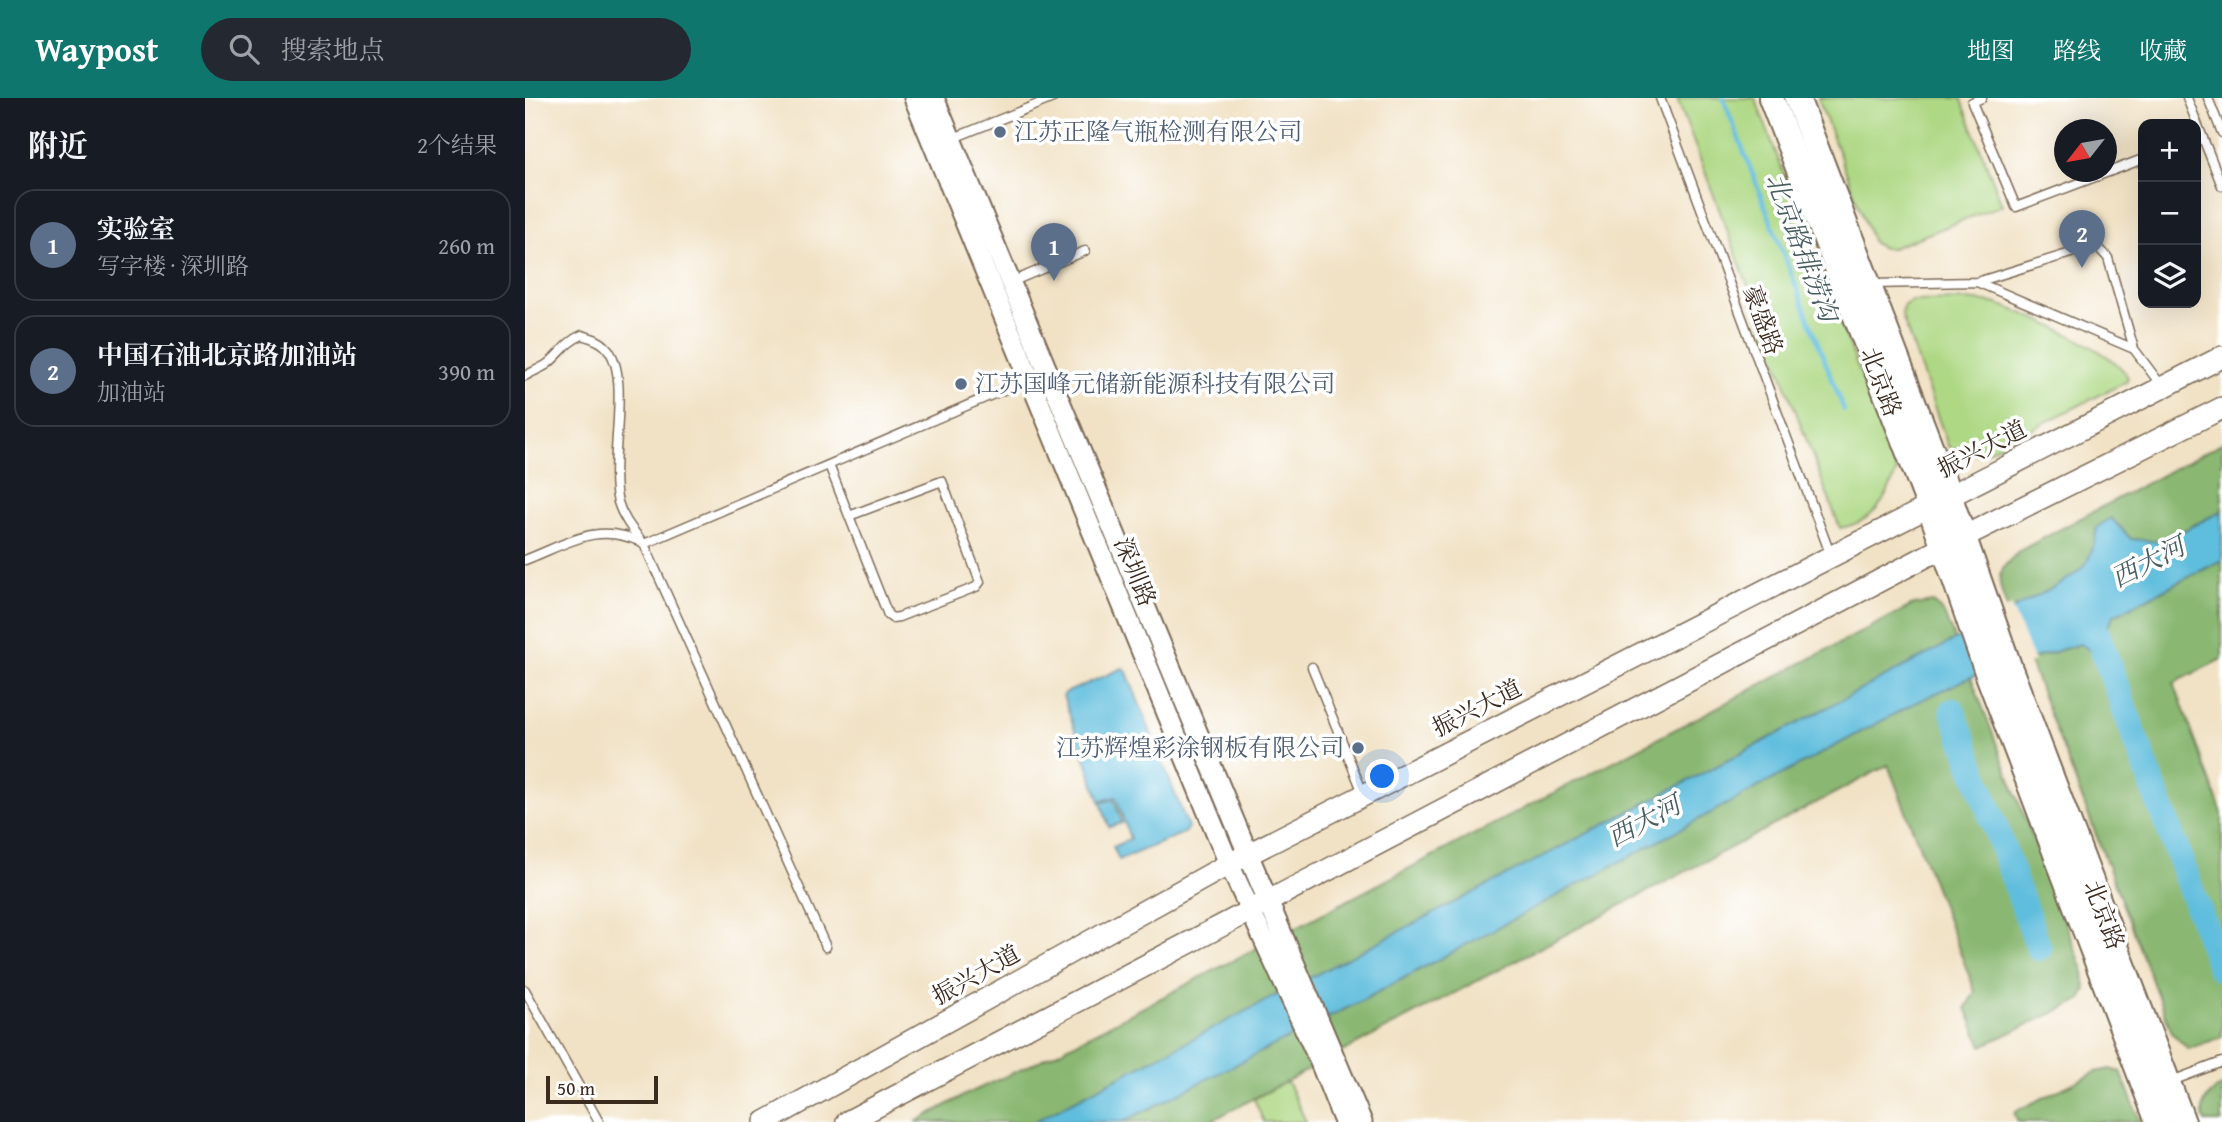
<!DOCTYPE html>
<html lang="zh">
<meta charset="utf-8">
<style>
body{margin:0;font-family:"Gentium Book Plus","Noto Serif SC",serif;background:#242831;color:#f1f3f6}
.controls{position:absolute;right:21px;top:21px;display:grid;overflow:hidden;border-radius:14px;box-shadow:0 7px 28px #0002}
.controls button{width:63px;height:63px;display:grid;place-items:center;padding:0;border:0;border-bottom:2px solid #363941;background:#171b24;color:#f1f3f6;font:35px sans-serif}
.compass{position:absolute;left:1529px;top:21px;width:63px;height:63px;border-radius:50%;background:#171b24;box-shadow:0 7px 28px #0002;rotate:239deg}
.scale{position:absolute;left:21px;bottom:18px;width:112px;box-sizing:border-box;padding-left:7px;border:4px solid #3b2a1e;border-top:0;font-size:19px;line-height:24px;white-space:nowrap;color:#3b2a1e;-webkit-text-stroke:5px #fff;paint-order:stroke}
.you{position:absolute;left:858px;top:679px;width:24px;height:24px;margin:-18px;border:5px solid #fff;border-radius:50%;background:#1a73e8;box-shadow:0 0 0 10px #1a73e833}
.badge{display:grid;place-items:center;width:46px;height:46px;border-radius:50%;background:#0f766e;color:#fff;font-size:23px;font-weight:700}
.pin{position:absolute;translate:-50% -58px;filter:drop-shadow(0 2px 4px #0008)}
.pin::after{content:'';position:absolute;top:37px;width:24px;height:21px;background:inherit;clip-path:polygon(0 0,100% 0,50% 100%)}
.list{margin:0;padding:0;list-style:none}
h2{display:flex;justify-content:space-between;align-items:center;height:91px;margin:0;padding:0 28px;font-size:30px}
h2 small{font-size:23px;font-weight:400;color:#9ea1a6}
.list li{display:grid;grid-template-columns:46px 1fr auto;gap:21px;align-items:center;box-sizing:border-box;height:112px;margin:0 14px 14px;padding:0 14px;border:2px solid #363941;border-radius:21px}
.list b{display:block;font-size:26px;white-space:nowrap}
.list p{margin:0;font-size:23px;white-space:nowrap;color:#9ea1a6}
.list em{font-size:23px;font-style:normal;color:#9ea1a6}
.icon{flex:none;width:38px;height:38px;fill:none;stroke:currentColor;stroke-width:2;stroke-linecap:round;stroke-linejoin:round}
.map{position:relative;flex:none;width:1697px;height:1024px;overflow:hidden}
header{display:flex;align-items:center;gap:42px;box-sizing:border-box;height:98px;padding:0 35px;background:#0f766e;color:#fff}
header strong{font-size:33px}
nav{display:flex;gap:38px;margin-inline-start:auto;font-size:24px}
.search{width:490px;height:63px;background:#242831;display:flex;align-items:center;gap:18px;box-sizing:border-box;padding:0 24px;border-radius:38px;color:#9ea1a6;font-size:26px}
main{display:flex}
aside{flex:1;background:#171b24}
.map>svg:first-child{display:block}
.green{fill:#aed884;stroke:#748151;stroke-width:2}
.forest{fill:#8ab872;stroke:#627148;stroke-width:2}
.water{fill:#5fbddd;stroke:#4d747e;stroke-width:2}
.pier{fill:#f1e2c5}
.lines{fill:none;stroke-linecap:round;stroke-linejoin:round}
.stream{stroke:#5fbddd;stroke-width:4.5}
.river{stroke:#5fbddd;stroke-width:26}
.service-casing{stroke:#7b6a58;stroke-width:11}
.tertiary-casing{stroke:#7b6a58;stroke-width:23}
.secondary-casing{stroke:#7b6a58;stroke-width:24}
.primary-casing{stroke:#7b6a58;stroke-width:28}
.service{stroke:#fff;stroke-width:8}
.tertiary{stroke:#fff;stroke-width:19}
.secondary{stroke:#fff;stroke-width:21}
.primary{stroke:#fff;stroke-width:24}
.service-dot{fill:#5c6f8a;stroke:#fff;stroke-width:2.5}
.labels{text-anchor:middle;stroke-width:7;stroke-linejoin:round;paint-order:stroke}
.service-label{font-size:24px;fill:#4e5e75;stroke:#fff;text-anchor:start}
.street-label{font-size:24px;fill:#3b2a1e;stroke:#fff}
.water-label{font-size:26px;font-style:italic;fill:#485d61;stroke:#fff}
</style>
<header>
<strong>Waypost</strong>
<div class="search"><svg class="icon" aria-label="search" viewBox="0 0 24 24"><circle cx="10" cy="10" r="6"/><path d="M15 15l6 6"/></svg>搜索地点</div>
<nav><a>地图</a><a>路线</a><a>收藏</a></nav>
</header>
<main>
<aside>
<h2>附近<small>2个结果</small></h2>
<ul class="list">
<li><span class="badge" style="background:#5c6f8a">1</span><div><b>实验室</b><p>写字楼 · 深圳路</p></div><em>260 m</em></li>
<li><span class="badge" style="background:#5c6f8a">2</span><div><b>中国石油北京路加油站</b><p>加油站</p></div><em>390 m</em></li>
</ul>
</aside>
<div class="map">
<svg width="1697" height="1024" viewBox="0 0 1697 1024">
<rect width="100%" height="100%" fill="#fff"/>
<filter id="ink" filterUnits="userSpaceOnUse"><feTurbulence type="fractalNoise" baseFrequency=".0143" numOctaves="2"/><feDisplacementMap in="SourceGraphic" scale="14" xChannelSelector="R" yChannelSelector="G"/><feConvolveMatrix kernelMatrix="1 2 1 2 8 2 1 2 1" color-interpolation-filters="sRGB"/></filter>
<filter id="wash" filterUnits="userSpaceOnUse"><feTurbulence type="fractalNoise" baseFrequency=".00686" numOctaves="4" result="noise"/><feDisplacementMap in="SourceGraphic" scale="28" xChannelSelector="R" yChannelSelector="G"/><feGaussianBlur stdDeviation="1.57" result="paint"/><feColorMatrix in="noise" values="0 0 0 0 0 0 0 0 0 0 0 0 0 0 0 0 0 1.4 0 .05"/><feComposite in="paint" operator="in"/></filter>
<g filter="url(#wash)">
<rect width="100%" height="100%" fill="#f1e2c5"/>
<!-- green -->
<path class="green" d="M1152 0H1230L1372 372C1361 403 1349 424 1315 430Z
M1293 0H1436L1477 107 1367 150H1358L1348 145Z
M1440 202C1450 203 1462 203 1472 206 1500 215 1593 254 1603 280L1601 284 1459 355C1447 356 1432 356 1423 348L1377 218 1378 208 1386 203Z
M762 983 781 1024H739L729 1001Z"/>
<!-- forest -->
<path class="forest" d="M1697 345V413L1636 444 1606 441 1586 420 1572 429C1570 438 1570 449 1567 457 1555 482 1507 501 1483 513 1472 480 1468 476 1496 452Z
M1697 462V561L1649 585 1697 715V939L1663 951 1647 935 1504 562 1555 546 1568 554 1583 567 1589 565 1578 537 1589 517Z
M1408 504 1419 516 1446 579 1559 874 1561 891 1556 902 1457 948 1441 910 1450 893 1363 667 684 1024H391L442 996 525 958 1388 507Z
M1585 971 1596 974 1615 1024H1493L1489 1014 1571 974Z
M1697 988V1024H1680C1674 1008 1682 996 1697 988Z"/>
<!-- water -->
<path class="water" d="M1697 413V462L1589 517 1578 537 1589 566 1583 567 1568 554 1555 546 1446 579 1390 605 842 900 598 1024H508L1207 660 1526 491C1559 471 1566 469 1572 429L1586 420 1606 441 1636 444Z
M598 570 601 572 663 729 659 735 594 762 588 749 605 741 591 699 575 703 538 598 540 595Z
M589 701 597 725 584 729 576 705Z"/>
<!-- pier -->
<path class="pier" d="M1486 508 1509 564 1453 581 1435 535Z"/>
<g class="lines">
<!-- stream -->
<path class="stream" d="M1198 0 1319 312"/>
<!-- river -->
<path class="river" d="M1571 533 1695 870
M1428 613 1514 850"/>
</g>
</g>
<g filter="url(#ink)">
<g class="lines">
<defs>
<path id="service" d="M1135 0 1306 458
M1457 0 1447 4 1491 109 1618 61
M1662 0 1697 88
M1683 0 1697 35
M426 41 528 0
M486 184 560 153
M1452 184 1609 251
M1346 186 1452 184 1565 149H1573L1583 160 1609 251 1636 287
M0 278C7 274 14 271 21 267 36 256 39 245 57 237 66 240 75 242 81 249 108 277 82 364 93 404 98 421 108 432 119 446
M304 367 363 517 367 520 374 519 451 489 455 484 417 383 324 418
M0 462C42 446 72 423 116 444
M787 569 838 695
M301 849 119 446 504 281
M0 892 74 1024
M1644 984 1697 964"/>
<path id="tertiary" d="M389 0 704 766 795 964
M409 0 723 756 837 1024
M805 960 795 964 819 1024"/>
<path id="secondary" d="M240 1024 704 766 1697 259
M322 1024 1438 439 1697 310"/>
<path id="primary" d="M1246 0 1404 407 1463 577 1633 1024
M1272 0 1424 397 1485 571 1658 1024"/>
</defs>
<!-- service casing -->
<use href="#service" class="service-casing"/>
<!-- tertiary casing -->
<use href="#tertiary" class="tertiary-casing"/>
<!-- secondary casing -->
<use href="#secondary" class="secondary-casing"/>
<!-- primary casing -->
<use href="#primary" class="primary-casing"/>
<!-- service -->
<use href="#service" class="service"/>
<!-- tertiary -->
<use href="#tertiary" class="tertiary"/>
<!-- secondary -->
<use href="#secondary" class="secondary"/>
<!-- primary -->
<use href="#primary" class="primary"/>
</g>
</g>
<!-- markers -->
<g class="service-dot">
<circle cx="475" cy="34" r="7"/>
<circle cx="436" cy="286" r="7"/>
<circle cx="833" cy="650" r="7"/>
</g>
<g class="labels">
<!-- service labels -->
<g class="service-label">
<text x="489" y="42">江苏正隆气瓶检测有限公司</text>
<text x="450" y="294">江苏国峰元储新能源科技有限公司</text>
<text x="819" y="658" text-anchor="end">江苏辉煌彩涂钢板有限公司</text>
</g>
<!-- street labels -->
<g class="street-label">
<text transform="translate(1238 222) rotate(70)" y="8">豪盛路</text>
<text transform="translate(1356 284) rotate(69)" y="8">北京路</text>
<text transform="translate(1457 351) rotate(-27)" y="8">振兴大道</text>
<text transform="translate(610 474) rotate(68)" y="8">深圳路</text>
<text transform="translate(952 610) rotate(-27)" y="8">振兴大道</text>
<text transform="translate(1579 817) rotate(69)" y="8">北京路</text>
<text transform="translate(451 877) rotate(-29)" y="8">振兴大道</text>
</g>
<!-- water labels -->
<g class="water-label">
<text transform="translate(1277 149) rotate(69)" y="9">北京路排涝沟</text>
<text transform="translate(1623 464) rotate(-27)" y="9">西大河</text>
<text transform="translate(1119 723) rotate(-28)" y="9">西大河</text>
</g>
</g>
</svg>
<div class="controls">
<button>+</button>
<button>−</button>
<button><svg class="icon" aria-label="layers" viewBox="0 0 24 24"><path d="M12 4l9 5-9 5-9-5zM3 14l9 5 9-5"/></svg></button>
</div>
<svg class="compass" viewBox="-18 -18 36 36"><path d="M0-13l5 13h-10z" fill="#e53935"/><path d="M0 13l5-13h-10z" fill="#9ea1a6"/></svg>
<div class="scale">50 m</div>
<div class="you"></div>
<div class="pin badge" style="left:529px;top:183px;background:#5c6f8a">1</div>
<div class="pin badge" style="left:1557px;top:170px;background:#5c6f8a">2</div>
</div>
</main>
